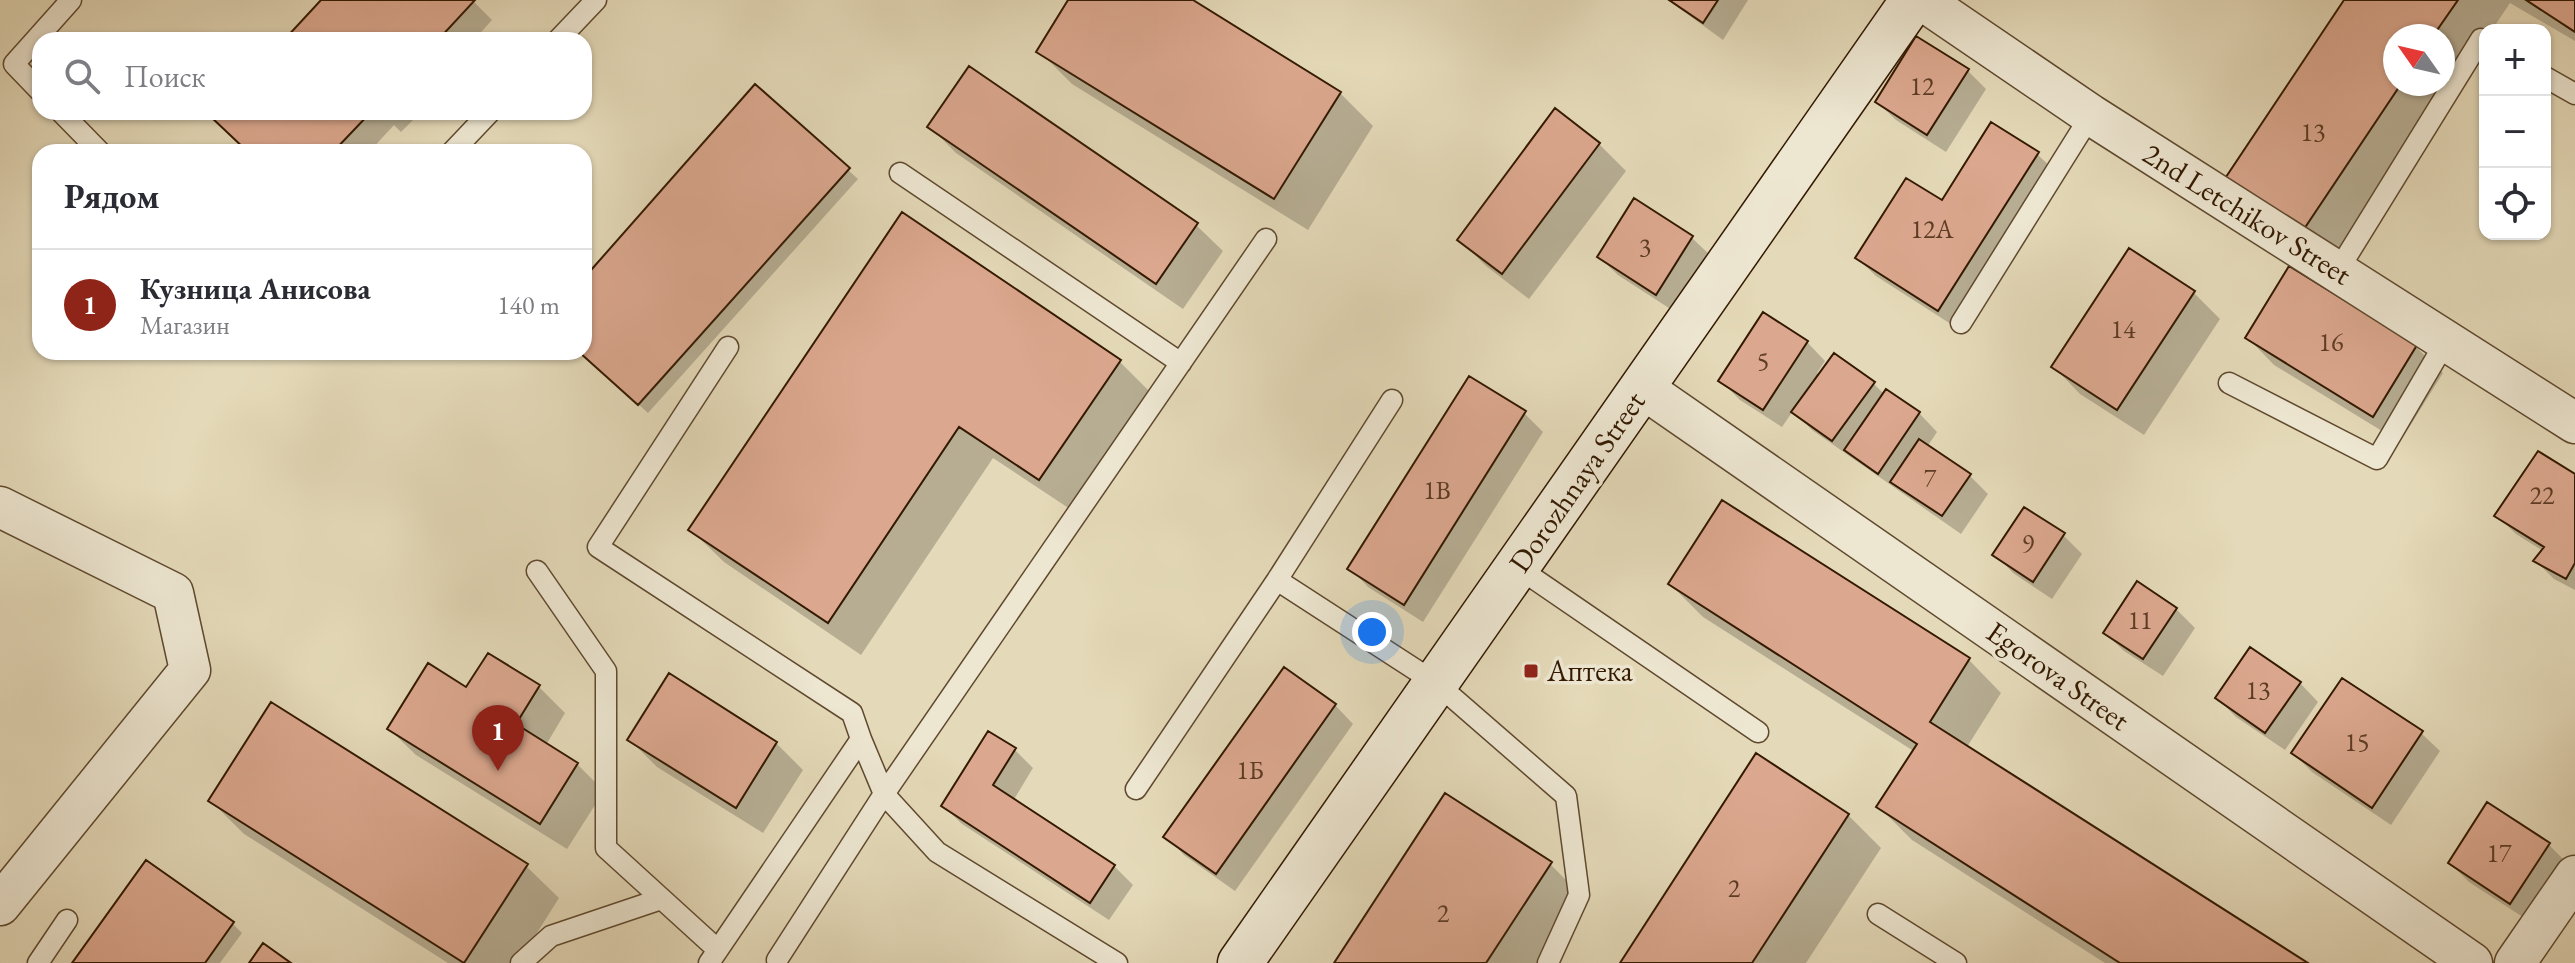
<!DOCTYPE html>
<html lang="ru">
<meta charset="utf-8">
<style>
body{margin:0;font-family:"EB Garamond",serif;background:#f2f2f3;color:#2b2b33}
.controls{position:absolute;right:24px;top:24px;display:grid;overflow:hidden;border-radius:16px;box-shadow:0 2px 6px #0004}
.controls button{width:72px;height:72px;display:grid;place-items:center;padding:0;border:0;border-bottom:2px solid #e1e1e2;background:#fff;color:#2b2b33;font:40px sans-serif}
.compass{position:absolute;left:2383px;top:24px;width:72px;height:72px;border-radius:50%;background:#fff;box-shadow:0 2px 6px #0004;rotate:304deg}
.you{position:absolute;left:1372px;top:632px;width:28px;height:28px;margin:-20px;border:6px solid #fff;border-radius:50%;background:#1a73e8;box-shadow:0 0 0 12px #1a73e833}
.badge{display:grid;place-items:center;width:52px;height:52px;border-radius:50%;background:#8f2418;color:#fff;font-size:26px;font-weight:700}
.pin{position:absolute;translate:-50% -66px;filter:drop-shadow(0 2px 4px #0008)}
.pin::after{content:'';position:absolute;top:42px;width:28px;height:24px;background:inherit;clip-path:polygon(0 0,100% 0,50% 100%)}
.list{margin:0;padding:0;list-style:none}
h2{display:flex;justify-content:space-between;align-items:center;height:104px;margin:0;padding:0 32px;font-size:34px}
h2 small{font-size:26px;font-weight:400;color:#7c7c81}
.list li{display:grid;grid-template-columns:52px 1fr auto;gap:24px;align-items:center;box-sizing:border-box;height:112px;padding:0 32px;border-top:2px solid #e1e1e2}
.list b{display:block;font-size:30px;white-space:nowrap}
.list p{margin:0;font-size:26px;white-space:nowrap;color:#7c7c81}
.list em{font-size:26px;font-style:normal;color:#7c7c81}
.icon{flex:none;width:44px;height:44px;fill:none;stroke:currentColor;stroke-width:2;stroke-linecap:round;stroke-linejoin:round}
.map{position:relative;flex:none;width:2575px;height:963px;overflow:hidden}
.search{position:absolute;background:#fff;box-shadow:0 2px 6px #0004;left:32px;top:32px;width:560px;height:88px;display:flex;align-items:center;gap:20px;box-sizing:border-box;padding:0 28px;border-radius:24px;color:#7c7c81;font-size:30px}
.panel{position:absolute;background:#fff;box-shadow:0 2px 6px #0004;left:32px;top:144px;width:560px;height:216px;border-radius:24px}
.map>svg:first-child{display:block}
.shadow{fill:#0003;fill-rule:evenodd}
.building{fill:#dba78e;stroke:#331900;stroke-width:2}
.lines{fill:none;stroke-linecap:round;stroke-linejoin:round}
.lane-casing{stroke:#5f492e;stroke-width:23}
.street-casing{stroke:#5f492e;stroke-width:43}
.secondary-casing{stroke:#331900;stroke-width:47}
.lane{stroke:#ede6d1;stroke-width:20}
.street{stroke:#ede6d1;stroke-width:40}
.secondary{stroke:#ede6d1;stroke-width:44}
.poi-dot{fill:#8f2418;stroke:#ede6d1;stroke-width:3}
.labels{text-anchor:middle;stroke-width:7;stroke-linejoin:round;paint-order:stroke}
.number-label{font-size:26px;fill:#5d3c24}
.street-label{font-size:30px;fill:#331900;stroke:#ede6d1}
.poi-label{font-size:30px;fill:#331900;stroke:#ede6d1;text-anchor:start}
</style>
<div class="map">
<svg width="2575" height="963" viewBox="0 0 2575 963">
<rect width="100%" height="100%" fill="#e4d9b8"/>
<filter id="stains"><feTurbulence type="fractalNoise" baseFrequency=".0025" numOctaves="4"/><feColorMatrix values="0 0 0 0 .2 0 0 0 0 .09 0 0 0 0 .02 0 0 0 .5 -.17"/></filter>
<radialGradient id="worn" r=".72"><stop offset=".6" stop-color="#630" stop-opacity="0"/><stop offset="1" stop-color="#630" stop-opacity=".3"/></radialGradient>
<!-- shadow -->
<path class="shadow" d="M324 0H472L492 20 474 40H287Z
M1071 0H1189L1340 93 1373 126 1308 230 1072 84 1039 51Z
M1668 0H1748L1723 40Z
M2347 0H2575V41L2510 3 2492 30H2485V40L2335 264 2259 212ZM2395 36H2443V84H2395Z
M1968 71 1986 89 1946 152 1896 120 1877 102Z
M756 87 858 179 648 413 581 352H584V281Z
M1555 111 1599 144 1626 171 1529 299 1486 266 1459 239Z
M219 112H419L420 113 401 132 394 125 369 152H250Z
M930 127 1196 225 1223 251 1183 309 956 153Z
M2037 154 2056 172 1957 328 1876 276 1857 258 1942 203Z
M1635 201 1692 238 1711 256 1675 312 1618 275 1599 257Z
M2290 269 2416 347 2443 373 2400 442 2274 365 2248 338Z
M2194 293 2220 319 2144 435 2080 394 2054 367Z
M1807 342 1825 361 1817 373 1820 375 1874 384 1884 394 1919 413 1937 432 1927 447 1969 475 1988 494 1961 534 1812 430 1793 411 1782 427 1740 400 1721 381Z
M1119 361 1152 394 1073 511 993 458 861 655 724 562 691 530Z
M1524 413 1543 432 1423 622 1368 587 1350 568Z
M2575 476V590L2554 579 2536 561 2543 551 2516 534 2497 516Z
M2063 535 2082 554 2052 599 2013 573 1995 554Z
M1670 584 1969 660 2001 693 1967 747 2304 963H2105L1912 840 1879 807 1915 752 1703 617Z
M2176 609 2195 628 2163 676 2124 651 2105 633Z
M2300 683 2318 702 2285 750 2236 717 2217 698Z
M539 687 565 713 546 745 577 764 604 791 567 849 416 755 389 729 467 690Z
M1335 705 1353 724 1235 891 1184 855 1166 836Z
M2421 733 2440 751 2391 825 2312 772 2293 753Z
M630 740 776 743 803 770 763 833 657 767Z
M1015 750 1033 768 1013 801 1114 866 1133 885 1109 920 962 824 943 806Z
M211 801 526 866 559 898 518 963H448L244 834Z
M1848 815 1881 848 1806 963H1622Z
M2549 845 2567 863 2529 921 2469 882 2450 863Z
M1550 864 1583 897 1540 963H1337Z
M233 924 242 933 220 963H74Z"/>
<!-- building -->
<path class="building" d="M321 0H475L438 40H284Z
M1068 0H1193L1341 92 1274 199 1036 52Z
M1669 0H1718L1703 23Z
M2344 0H2458L2433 36H2395V84H2401L2302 232 2224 180Z
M2526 0H2575V32Z
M1916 36 1969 69 1927 135 1875 102Z
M969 66 1198 223 1156 284 927 127Z
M755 84 850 168 638 405 579 352H584V278Z
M1555 108 1600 143 1502 274 1457 240Z
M216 112H371L333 152H248L211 117Z
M1991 122 2039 152 1938 311 1855 258 1906 178 1942 200Z
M1634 198 1693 236 1656 295 1597 257Z
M902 212 1121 360 1039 480 959 427 828 623 688 530Z
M2129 248 2195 291 2117 410 2051 367Z
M2289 266 2417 345 2373 417 2245 338Z
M1763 312 1808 341 1763 410 1718 381Z
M1834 353 1875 382 1832 441 1791 412Z
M1469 376 1526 411 1404 605 1347 569Z
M1886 389 1920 412 1878 474 1844 450Z
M1919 439 1971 474 1942 516 1890 482Z
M2538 451 2575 474V563L2566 579 2533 561 2544 547 2494 516Z
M1722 500 1970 658 1930 722 2308 963H2120L1876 807 1917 744 1668 584Z
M2024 507 2065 533 2033 582 1992 555Z
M2137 581 2177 608 2143 659 2103 633Z
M2250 647 2301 682 2265 733 2215 698Z
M488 653 540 685 516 724 578 763 540 824 387 729 428 663 466 687Z
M1284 667 1336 704 1216 874 1163 837Z
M669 673 777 742 736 808 627 740Z
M2342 678 2423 731 2372 808 2291 753Z
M271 702 528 864 464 963 208 801Z
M988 731 1016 748 993 785 1115 865 1090 903 941 806Z
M1756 753 1849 814 1752 963H1620Z
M1445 793 1552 862 1486 963H1334Z
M2487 802 2550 843 2510 904 2448 863Z
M146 860 234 922 205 963H72Z
M263 943 291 963H249Z"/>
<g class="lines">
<defs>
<path id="lane" d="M558 40 596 0
M2545 77 2575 94
M40 91 14 64 71 0
M61 112 100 152
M452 152 490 112
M900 173 1181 363
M2337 272 2481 39 2485 42
M1961 323 2091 115
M728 347 598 547 852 713 861 739
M2229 383 2377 459 2446 341
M1517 567 1758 732
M537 571 606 671V848L718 950
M1277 580 1436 683 1566 796 1579 895 1548 963
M1136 789 1277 580 1392 400
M1878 914 1956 963
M38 963 67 920
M521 963 551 936 661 899
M709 963 861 739 884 794 777 960
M1117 963 937 852 884 794 1266 239"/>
<path id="street" d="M1922 0 2091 115 2575 423
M1644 389 2472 963
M0 507 173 593 190 670 0 905
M2515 963 2575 876"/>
<path id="secondary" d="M1240 963 1913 0"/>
</defs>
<!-- lane casing -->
<use href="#lane" class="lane-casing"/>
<!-- street casing -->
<use href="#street" class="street-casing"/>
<!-- secondary casing -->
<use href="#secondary" class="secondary-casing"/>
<!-- lane -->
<use href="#lane" class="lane"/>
<!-- street -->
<use href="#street" class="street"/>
<!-- secondary -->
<use href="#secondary" class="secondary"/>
</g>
<!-- markers -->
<rect class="poi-dot" x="1523" y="663" width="16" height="16" rx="4"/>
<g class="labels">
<!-- number labels -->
<g class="number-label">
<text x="1922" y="95">12</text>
<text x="2313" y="141">13</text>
<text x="1932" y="238">12А</text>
<text x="1645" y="256">3</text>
<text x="2123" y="338">14</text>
<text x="2331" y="351">16</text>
<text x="1763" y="370">5</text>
<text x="1930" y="487">7</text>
<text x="1437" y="499">1В</text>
<text x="2542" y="504">22</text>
<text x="2028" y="553">9</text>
<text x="2140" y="629">11</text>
<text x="2258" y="699">13</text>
<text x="2357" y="751">15</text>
<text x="1250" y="779">1Б</text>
<text x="2499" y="862">17</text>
<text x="1734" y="897">2</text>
<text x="1443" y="922">2</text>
</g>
<!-- street labels -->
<g class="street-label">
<text transform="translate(2247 214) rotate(32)" y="10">2nd Letchikov Street</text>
<text transform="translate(1577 482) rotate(-55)" y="10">Dorozhnaya Street</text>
<text transform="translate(2058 676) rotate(35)" y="10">Egorova Street</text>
</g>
<!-- poi labels -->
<g class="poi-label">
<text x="1547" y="681">Аптека</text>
</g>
</g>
<rect width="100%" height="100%" filter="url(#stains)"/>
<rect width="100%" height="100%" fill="url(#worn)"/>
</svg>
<div class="controls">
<button>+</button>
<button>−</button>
<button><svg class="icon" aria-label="locate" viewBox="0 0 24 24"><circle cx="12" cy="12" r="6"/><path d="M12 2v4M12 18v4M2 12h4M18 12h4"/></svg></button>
</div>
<svg class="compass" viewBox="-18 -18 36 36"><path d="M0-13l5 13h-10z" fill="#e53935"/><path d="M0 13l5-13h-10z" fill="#7c7c81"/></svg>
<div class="you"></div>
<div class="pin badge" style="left:498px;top:771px">1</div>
<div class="search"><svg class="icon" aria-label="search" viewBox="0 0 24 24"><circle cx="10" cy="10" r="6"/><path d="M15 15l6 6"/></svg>Поиск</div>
<section class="panel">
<h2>Рядом<small></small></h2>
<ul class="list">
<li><span class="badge">1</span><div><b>Кузница Анисова</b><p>Магазин</p></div><em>140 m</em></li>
</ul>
</section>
</div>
